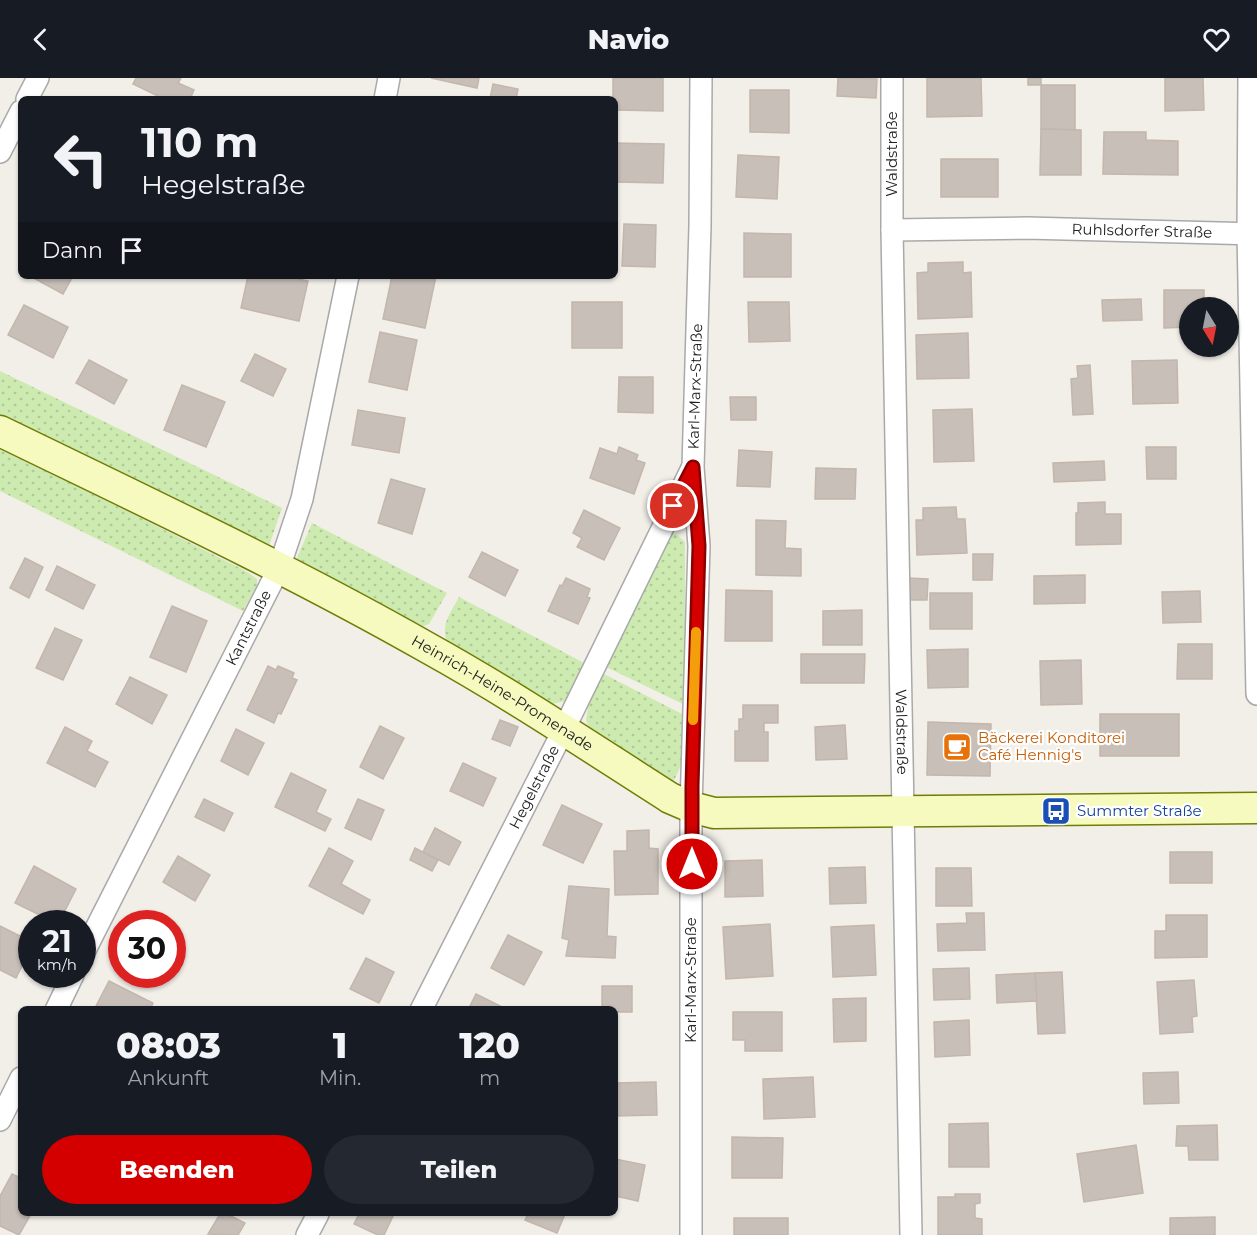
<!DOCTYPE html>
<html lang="de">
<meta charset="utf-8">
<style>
:root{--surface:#171b24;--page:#242831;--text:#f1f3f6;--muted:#9ea1a6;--accent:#d40000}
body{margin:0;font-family:Montserrat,sans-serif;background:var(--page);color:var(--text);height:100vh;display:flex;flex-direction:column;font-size:22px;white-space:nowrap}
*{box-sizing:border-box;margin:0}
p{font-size:20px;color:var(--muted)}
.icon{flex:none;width:33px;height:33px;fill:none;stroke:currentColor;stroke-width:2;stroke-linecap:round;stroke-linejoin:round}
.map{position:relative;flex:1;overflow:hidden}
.details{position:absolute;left:18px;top:928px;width:600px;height:210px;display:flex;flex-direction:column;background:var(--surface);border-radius:9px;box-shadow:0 2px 4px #0004}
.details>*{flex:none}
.hud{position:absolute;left:18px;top:18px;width:600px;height:183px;border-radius:9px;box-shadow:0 2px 4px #0004;background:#171b24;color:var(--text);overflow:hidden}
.needle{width:39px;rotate:170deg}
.tools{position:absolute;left:1179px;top:219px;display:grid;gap:12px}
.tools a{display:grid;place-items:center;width:60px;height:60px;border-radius:50%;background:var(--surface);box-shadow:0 2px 4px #0004;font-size:30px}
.speed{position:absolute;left:18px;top:832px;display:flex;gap:12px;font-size:30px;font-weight:700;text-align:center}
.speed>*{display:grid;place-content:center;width:78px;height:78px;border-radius:50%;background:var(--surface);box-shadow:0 2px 4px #0004;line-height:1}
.speed small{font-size:15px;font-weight:400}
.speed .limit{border:9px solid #d22;background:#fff;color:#111}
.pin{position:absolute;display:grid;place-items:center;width:51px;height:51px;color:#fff;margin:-26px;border:3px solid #fff;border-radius:50%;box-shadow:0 2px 6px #0007}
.me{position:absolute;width:66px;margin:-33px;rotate:0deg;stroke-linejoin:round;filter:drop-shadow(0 0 4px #0008)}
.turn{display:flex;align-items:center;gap:21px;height:126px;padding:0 24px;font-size:27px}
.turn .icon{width:78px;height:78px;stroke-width:2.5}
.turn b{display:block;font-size:42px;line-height:51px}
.then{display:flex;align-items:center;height:57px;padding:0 24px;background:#0003;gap:12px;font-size:22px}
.eta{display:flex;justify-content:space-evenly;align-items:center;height:102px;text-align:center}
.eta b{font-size:36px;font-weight:800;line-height:42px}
.cta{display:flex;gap:12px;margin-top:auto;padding:12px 24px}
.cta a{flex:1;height:69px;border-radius:36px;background:var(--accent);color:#fff;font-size:24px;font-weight:800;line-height:69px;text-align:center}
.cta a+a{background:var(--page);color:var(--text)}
header{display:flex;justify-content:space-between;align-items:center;height:78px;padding:0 24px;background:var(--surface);font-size:27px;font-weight:800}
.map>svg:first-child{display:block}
.grass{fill:url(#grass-dots)}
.building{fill:#c7bfb8;stroke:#c4b6ab;stroke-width:1.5}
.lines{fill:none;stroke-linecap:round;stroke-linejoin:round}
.street-casing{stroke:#a9a9a9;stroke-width:24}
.secondary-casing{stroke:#707d05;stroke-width:33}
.street{stroke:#fff;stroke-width:21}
.secondary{stroke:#f7fabf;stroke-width:30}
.route-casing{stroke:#8a0000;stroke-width:15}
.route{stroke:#d40000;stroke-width:10}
.slow{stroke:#f59e0b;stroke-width:10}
.labels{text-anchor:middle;stroke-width:4.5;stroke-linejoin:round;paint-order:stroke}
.street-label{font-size:15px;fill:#222;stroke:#fff}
.food-label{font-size:15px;fill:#c56008;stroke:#fff;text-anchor:start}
.transit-label{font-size:15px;fill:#164399;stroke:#fff;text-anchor:start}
</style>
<header><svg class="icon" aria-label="back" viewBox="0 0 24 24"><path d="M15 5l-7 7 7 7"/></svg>Navio<svg class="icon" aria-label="heart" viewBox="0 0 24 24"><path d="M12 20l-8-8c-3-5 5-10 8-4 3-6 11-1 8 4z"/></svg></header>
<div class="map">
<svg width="1257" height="1157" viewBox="0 0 1257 1157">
<defs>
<pattern id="grass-dots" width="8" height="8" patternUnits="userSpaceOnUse" patternTransform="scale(1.5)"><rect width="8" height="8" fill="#cdebb0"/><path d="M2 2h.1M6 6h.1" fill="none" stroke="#b0c997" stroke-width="1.8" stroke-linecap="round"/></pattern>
</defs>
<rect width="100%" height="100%" fill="#f2efe9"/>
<g class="grass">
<polygon points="0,293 282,430 268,471 0,342"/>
<polygon points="0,369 244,492 257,501 257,507 243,533 0,413"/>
<polygon points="312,445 447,515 429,546 413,552 302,492 297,480"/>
<polygon points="669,456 676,456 685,464 685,627 604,588"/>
<path d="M459,519l127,67 -20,37 -19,4 -99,-59c-8,-22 1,-30 11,-49z"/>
<polygon points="600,594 682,636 681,687 672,707 592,657 586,642 589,624"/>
</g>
<g class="building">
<polygon points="136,0 181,0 178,5 194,12 190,21 164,21 133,6"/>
<polygon points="431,0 479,0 477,10"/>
<polygon points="613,0 663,0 663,33 615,32 615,21 613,21"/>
<polygon points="838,0 877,1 876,20 837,18"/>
<polygon points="927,0 981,0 982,38 927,39"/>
<rect x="1028" y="0" width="13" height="7"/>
<polygon points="1165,0 1203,0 1204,32 1165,33"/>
<polygon points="493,6 518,11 516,21 490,21"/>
<polygon points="1041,7 1075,7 1075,52 1041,51"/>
<polygon points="750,12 789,12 789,55 750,54"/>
<polygon points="1041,51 1081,52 1081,97 1040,97"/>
<polygon points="1104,54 1146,54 1146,62 1178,63 1178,97 1103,96"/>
<polygon points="615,65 664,66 663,105 615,104"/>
<polygon points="738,77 779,79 777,121 736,119"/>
<rect x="941" y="81" width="57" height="38"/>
<polygon points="624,146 656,147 655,189 622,188"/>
<polygon points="744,155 791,156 791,199 744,199"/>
<polygon points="963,184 963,195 971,194 972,239 918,241 917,195 928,194 928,185"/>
<polygon points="30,198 73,198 63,216"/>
<polygon points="248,198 285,198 308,203 299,243 241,230"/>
<polygon points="392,198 436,198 425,250 383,241"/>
<polygon points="1164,212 1204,212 1204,230 1190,230 1190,249 1164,250"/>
<polygon points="1141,221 1142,242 1103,243 1102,222"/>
<rect x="572" y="224" width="50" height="46"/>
<polygon points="748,224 789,224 790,263 749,264"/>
<polygon points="24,227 68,249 53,280 8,257"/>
<polygon points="380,254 417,262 407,312 369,304"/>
<polygon points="968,255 969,300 917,301 916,257"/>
<polygon points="255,276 286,291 273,318 241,303"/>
<polygon points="89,282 127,302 114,326 76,305"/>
<polygon points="1177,282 1178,325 1133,326 1132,283"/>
<polygon points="1090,287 1093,336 1073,337 1071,301 1078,300 1077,288"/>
<polygon points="619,299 653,299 653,335 618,334"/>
<polygon points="182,307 225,324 206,369 164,352"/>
<polygon points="730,319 756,319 756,342 731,342"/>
<polygon points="972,331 974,383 934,384 933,332"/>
<polygon points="358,332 405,340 399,375 352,367"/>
<polygon points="619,369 638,377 636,382 645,385 634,416 590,400 600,370 617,376"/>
<polygon points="1146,369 1176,369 1176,401 1147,401"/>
<polygon points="739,372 772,374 770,409 737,408"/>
<polygon points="1104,383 1105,402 1054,404 1053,385"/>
<polygon points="816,390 856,391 855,421 815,421"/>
<polygon points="391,401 425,411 412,456 378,445"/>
<polygon points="1105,424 1105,436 1121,436 1121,466 1076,467 1076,435 1078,435 1078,425"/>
<polygon points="956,429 957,441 965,441 967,475 917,477 916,442 923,442 923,430"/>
<polygon points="584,432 620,450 604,482 577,469 582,460 573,455"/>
<polygon points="756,442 786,443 785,470 801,471 801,498 756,497"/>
<polygon points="482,474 518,492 505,518 469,499"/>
<polygon points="973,476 993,476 992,502 973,502"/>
<polygon points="25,480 43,489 29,520 10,510"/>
<polygon points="57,488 95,507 83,531 46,512"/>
<polygon points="1085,497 1085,525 1034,526 1034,498"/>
<polygon points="566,500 590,511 587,519 590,520 578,546 548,533 560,507 562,508"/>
<polygon points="908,500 928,501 927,522 908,522"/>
<polygon points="726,512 772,513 772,563 725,563"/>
<polygon points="1200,513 1201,544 1163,545 1162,514"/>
<rect x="930" y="515" width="42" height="36"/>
<polygon points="172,528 207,543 186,594 150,579"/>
<polygon points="862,532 862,567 823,567 823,533"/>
<polygon points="55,550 82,562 63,602 36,590"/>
<polygon points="1178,566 1212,566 1212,601 1177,601"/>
<polygon points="968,571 968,609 928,610 927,572"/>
<polygon points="801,576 865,576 864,605 801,605"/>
<polygon points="1081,582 1082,626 1041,627 1040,583"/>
<polygon points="268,588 276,592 278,588 294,595 292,600 297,602 281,636 278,635 274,645 247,632"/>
<polygon points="130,599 167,617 152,646 116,626"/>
<polygon points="743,627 778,627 778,645 764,645 764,654 768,654 768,683 735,683 735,653 739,653 739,641 743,641"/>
<rect x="1100" y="636" width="79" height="42"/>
<polygon points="500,642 518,649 510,668 492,661"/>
<polygon points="928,644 991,646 990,698 927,697"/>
<polygon points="845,647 847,681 816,682 815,649"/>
<polygon points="380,648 404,660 383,701 360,689"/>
<polygon points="65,649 92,663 87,673 108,684 95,709 47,685"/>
<polygon points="236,651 264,665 248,697 221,683"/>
<polygon points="463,685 496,700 483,728 450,713"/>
<polygon points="291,695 326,712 316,734 331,741 325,753 275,729"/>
<polygon points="204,721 233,735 224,753 195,739"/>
<polygon points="358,721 384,732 371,762 345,750"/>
<polygon points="562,727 602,746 583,785 543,767"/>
<polygon points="435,750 461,764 449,787 423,774"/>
<polygon points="649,752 649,770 658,771 658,816 615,817 614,773 627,773 627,753"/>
<polygon points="329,770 353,783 341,806 370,822 363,836 309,808"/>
<polygon points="415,770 438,782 432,793 410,782"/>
<rect x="1170" y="774" width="42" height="31"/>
<polygon points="178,778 210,797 195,823 163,804"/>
<polygon points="762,782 763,818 725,819 725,783"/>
<polygon points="34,788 76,811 58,846 15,825"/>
<polygon points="865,789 866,825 830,826 829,790"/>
<polygon points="936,790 971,790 972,828 936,828"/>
<polygon points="569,808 609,811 607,858 616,859 615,880 566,878 569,862 562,860"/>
<polygon points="966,835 984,835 985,872 938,873 937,846 967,845"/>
<polygon points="1166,837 1207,837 1207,879 1155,880 1155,853 1166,853"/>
<polygon points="770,846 773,898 726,901 723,849"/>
<polygon points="874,847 876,897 833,899 831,849"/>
<polygon points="0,848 32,864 32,868 16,900 0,892"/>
<polygon points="508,857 542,874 524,907 491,890"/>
<polygon points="366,880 394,894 379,925 350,911"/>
<polygon points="969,890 970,921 934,922 933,891"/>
<polygon points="1062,894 1065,955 1038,956 1035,895"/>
<polygon points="1035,895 1037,923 997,925 996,897"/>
<polygon points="1194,902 1197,938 1192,939 1193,954 1160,956 1157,904"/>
<polygon points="109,903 153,925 150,932 94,932"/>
<polygon points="602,908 632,908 632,934 615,934 615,932 602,932"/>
<polygon points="476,916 506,931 468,932"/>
<polygon points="866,920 866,963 834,964 833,921"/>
<polygon points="733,934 782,934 782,973 745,973 745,962 733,962"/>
<polygon points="969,942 970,977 935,979 934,944"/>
<polygon points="1178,994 1179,1025 1144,1026 1143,995"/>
<polygon points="813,999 815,1039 764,1041 763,1001"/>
<polygon points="656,1004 657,1037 615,1038 615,1005"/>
<polygon points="988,1045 989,1089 949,1089 949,1046"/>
<polygon points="1217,1047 1218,1082 1189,1082 1188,1068 1176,1068 1177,1048"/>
<polygon points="732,1059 783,1060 782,1100 732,1100"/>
<polygon points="1136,1067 1143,1115 1084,1124 1077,1076"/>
<polygon points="615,1081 645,1087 638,1123 615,1118"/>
<polygon points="12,1096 21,1100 21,1136 31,1136 19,1157 0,1148 0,1118"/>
<polygon points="955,1116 980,1116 980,1125 975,1126 975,1140 982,1141 982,1157 938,1157 938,1119 955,1119"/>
<polygon points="220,1136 227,1136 245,1145 238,1157 208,1156"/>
<polygon points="359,1136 394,1136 384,1157 378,1157 354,1146"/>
<polygon points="528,1136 565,1136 557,1155 525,1142"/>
<polygon points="1215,1139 1215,1157 1170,1157 1170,1140"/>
<rect x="734" y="1140" width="54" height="17"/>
</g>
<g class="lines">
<g class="street-casing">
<g id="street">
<path id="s1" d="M892,0v152l19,1005"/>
<polyline points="1249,0 1248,155 1257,616"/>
<polyline points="27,21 38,0"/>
<polyline points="385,21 389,0"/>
<polyline points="0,74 21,33"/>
<path id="s2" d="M892,152l135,-2 230,6"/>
<path id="s3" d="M82,878l197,-388 23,-69 46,-223"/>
<polyline points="56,932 73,897"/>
<path id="s4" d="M421,932l143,-281 128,-261"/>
<polyline points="0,1042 21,1000"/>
<polyline points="307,1157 318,1136"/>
<path id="s5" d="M691,1157v-428l8,-261 -6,-79 7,-241 1,-148"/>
</g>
</g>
<g class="secondary-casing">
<g id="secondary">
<path id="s6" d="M0,353c144,70 289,138 428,217 83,46 162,99 242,150l21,9 23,6 543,-5"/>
</g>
</g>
<use href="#street" class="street"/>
<use href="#secondary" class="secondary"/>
</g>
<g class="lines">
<g class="route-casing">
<polyline id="route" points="673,428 693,389 699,468 692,708 692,786"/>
</g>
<use href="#route" class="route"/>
<polyline class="slow" points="693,642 696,554"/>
</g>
<defs>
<g id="cafe-square" transform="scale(1.5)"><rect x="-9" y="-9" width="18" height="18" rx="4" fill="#e8710a" stroke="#fff"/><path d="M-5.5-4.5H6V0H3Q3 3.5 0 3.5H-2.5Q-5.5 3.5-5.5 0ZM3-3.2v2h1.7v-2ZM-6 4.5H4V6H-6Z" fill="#fff"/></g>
<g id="bus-square" transform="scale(1.5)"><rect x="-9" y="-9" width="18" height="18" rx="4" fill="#1a4fb4" stroke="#fff"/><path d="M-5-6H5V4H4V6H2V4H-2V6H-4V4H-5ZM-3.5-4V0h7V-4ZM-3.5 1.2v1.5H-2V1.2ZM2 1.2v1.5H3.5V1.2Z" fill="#fff"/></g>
</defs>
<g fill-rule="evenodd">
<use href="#cafe-square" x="957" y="669"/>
<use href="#bus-square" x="1056" y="733"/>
</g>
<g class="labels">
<g class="street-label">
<text transform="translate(892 76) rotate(-90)" y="5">Waldstraße</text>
<text dy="5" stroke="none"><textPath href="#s2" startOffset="250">Ruhlsdorfer Straße</textPath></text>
<text dy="5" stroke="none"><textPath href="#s5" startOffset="849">Karl-Marx-Straße</textPath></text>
<text dy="5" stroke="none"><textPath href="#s3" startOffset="368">Kantstraße</textPath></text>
<text dy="5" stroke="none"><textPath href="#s6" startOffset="567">Heinrich-Heine-Promenade</textPath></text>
<text dy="5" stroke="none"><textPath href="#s1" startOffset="654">Waldstraße</textPath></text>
<text dy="5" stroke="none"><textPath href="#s4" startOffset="250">Hegelstraße</textPath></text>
<text transform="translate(691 902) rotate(-90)" y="5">Karl-Marx-Straße</text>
</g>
<g class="food-label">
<text x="978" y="665">Bäckerei Konditorei<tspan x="978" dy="17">Café Hennig's</tspan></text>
</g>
<g class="transit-label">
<text x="1077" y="738">Summter Straße</text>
</g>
</g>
</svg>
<div class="tools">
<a><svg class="needle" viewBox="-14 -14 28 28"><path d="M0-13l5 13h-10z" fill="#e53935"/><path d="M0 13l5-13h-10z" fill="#9ea1a6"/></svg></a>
</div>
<div class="speed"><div>21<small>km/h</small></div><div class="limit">30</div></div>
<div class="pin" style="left:673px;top:428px;background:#d93025"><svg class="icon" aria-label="arrive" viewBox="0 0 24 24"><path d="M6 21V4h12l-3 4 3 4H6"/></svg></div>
<svg class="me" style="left:692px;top:786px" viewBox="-20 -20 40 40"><circle r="17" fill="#d40000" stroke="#fff" stroke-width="3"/><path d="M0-11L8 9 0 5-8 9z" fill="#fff"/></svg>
<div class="hud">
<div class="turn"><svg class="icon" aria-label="left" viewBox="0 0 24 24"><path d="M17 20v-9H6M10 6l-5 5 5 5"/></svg><div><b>110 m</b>Hegelstraße</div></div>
<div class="then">Dann<svg class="icon" aria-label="arrive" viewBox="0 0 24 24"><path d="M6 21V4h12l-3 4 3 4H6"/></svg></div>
</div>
<section class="details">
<div class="eta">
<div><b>08:03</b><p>Ankunft</p></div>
<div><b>1</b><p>Min.</p></div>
<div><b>120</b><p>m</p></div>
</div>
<div class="cta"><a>Beenden</a><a>Teilen</a></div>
</section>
</div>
